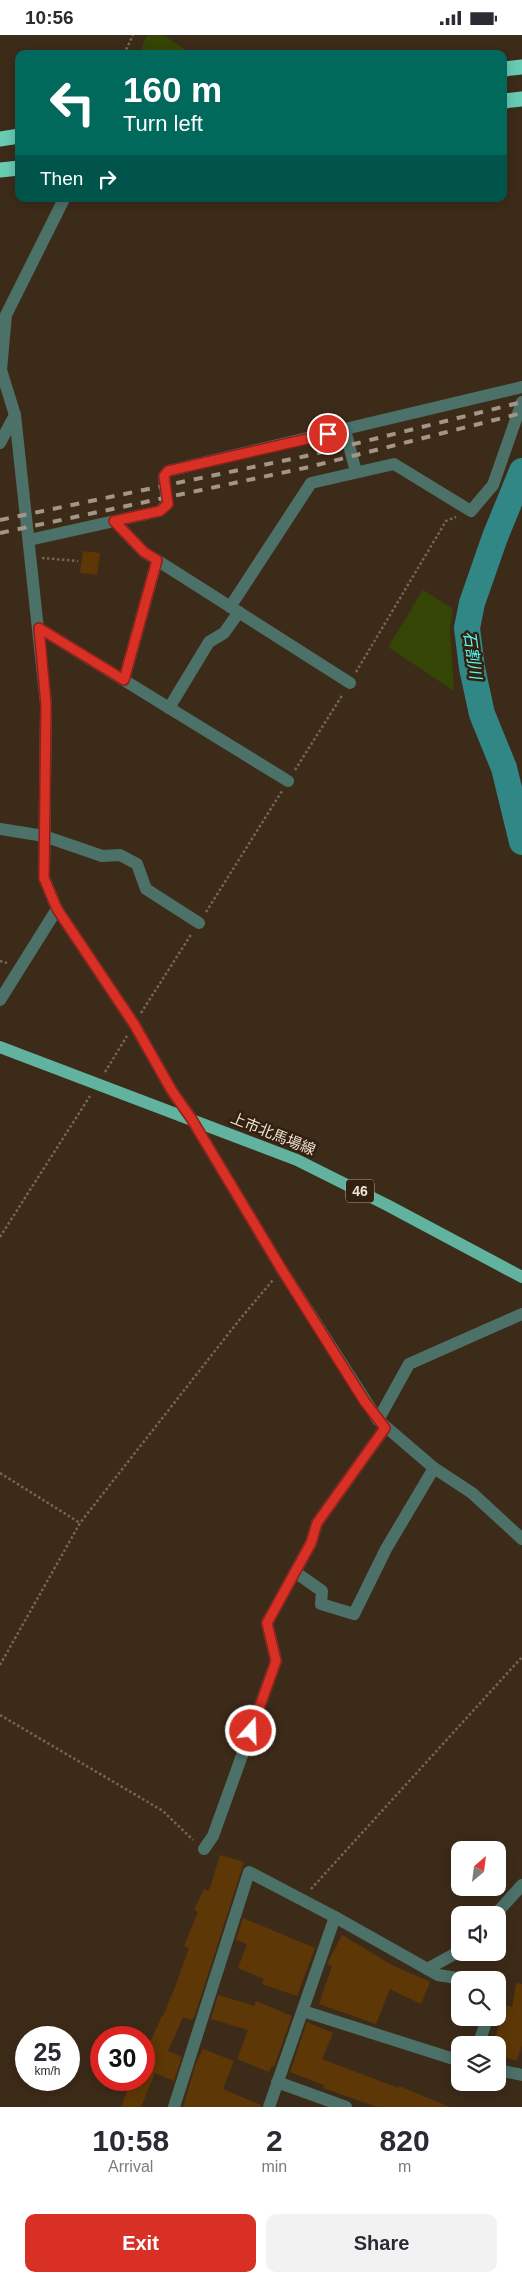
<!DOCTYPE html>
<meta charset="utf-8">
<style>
:root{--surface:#fff;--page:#f2f2f3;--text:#2b2b33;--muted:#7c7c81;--accent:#d93025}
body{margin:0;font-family:Helvetica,"Noto Sans JP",sans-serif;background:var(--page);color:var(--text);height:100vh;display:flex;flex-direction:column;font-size:19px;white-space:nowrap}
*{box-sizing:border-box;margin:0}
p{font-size:16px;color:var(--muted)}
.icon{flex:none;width:28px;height:28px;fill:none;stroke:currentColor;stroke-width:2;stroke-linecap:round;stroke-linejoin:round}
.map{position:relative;height:2072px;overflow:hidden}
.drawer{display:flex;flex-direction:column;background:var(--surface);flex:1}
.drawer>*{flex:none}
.banner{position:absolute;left:15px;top:15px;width:492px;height:152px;border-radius:10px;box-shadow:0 2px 12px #0003;background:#00695c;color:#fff;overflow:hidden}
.needle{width:32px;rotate:28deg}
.fabs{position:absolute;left:451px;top:1806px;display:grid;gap:10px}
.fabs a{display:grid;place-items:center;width:55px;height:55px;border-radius:10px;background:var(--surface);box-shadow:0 2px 12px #0003;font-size:25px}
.speed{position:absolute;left:15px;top:1991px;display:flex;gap:10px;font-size:25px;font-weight:700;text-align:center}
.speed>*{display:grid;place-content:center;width:65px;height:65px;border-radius:50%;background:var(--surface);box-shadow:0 2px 12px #0003;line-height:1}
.speed small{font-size:12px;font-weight:400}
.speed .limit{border:8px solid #d22;background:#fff;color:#111}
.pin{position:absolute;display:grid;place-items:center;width:42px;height:42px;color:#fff;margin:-21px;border:2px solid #fff;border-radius:50%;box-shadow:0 1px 5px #0007}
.me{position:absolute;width:55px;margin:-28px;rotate:20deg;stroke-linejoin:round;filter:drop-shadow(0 0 4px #0008)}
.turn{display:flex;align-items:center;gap:18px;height:105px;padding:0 25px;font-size:22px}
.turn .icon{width:65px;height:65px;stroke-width:2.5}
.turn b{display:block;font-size:35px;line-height:42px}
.then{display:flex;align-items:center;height:48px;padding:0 25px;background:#0003;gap:10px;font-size:19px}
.eta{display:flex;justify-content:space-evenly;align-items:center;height:85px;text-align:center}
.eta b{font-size:30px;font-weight:700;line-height:35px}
.cta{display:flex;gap:10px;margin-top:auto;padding:10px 25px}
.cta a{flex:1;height:58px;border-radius:10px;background:var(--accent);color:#fff;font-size:20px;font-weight:700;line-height:58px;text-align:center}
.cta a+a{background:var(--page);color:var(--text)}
.status{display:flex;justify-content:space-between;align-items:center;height:35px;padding:0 25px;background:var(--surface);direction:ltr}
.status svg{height:14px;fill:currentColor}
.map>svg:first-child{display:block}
.green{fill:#354505}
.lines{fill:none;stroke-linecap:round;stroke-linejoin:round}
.river{stroke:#318686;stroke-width:26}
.building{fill:#5e3706}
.path{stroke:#766657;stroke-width:2.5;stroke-dasharray:2.5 2.5;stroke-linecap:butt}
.minor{stroke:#4c7168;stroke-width:12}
.major{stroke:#61b29f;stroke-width:12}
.highway{stroke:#68ccb5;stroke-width:15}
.rail{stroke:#a49587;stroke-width:4;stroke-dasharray:9 9;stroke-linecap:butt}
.route-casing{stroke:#8d1f18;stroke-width:12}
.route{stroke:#d93025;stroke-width:9}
.labels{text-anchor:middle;stroke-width:5;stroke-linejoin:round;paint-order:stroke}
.shield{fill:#332110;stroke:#b6a89b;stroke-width:1}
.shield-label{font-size:14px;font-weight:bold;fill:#eee2d7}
.street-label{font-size:15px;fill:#eee2d7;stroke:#332110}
.water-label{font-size:16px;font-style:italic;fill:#59f7f7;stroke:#332110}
</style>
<div class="status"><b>10:56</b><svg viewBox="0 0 49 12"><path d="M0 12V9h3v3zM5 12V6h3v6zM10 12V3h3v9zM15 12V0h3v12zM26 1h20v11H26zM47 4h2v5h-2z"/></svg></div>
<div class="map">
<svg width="522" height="2072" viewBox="0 0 522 2072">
<rect width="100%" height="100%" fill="#3d2b19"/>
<g class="green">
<polygon points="147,0 163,0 192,19 139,19"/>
<polygon points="423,555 453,574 450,594 454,656 388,612"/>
</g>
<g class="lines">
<polyline class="river" points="522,436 495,502 472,568 467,593 472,633 482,679 504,733 522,807"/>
</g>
<g class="building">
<polygon points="83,516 100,518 97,540 80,538"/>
<polygon points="220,1820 244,1827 195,1980 192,1985 183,1982 168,2016 182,2022 174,2046 155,2038 141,2072 121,2072 131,2045 144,2045 144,2020 162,1981 163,1981 175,1952 189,1913 184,1911 198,1877 194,1875 204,1854 209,1856"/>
<polygon points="243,1883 315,1913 297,1961 262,1949 264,1944 238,1933 247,1909 236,1905"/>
<polygon points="342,1900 390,1929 430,1947 421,1969 390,1954 376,1989 319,1969 332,1931 327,1929"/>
<polygon points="516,1948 522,1949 522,2011 516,2026 498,2019 498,2010 493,2010 505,1970 512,1972"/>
<polygon points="218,1960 254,1971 256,1966 292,1981 274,2032 272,2031 269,2037 237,2024 248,1995 211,1984"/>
<polygon points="307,1987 333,1998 322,2024 398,2053 399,2051 450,2072 377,2072 323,2053 324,2050 290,2037"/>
<polygon points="203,2014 234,2026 223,2054 261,2070 261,2072 183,2072 196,2028"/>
</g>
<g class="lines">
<g class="path">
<polyline points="124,19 133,0"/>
<polyline points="42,523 78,526"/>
<polyline points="356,637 446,486 456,482"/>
<polyline points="295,735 343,659"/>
<polyline points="206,877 282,756"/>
<polyline points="0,926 7,928"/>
<polyline points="141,978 192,898"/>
<polyline points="105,1037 127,1001"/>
<polyline points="0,1202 90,1061"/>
<polyline points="0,1438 80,1488"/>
<polyline points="0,1630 80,1488 240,1284 273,1245"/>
<polyline points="0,1680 163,1776 193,1805"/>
<polyline points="311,1854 522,1622"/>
</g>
<g class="minor">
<polyline points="64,164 6,280 1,335 15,380 46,669 44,843 57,874 134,989 172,1056 191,1083 282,1235 378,1385 434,1433 472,1458 522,1504"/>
<polyline points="345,395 356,437"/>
<polyline points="0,408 15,380"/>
<polyline points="114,486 144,517 350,648"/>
<polyline points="29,505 160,476 167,469 164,441 168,436 522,352"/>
<polyline points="230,572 311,448 394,429 471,476 493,450 522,367"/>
<polyline points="39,593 288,746"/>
<polyline points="124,645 157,525"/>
<polyline points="169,673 209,607 224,598 239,577"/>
<polyline points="0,794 44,801 102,821 120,820 137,829 146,854 199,888"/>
<polyline points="0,965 57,874"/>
<polyline points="378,1385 409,1329 522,1279"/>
<polyline points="295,1537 322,1556 321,1569 354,1579 386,1514 434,1433"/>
<polyline points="204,1814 213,1801 276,1626 267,1588 311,1508 317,1488 385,1393"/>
<polyline points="495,1880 522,1850"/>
<polyline points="427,1934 460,1916"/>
<polyline points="498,1949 500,1950 498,1956"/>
<polyline points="303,1976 460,2026"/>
<polyline points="478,2010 488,1982"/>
<polyline points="498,2035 522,2040"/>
<polyline points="277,2047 346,2072"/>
<polyline points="174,2072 249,1837 335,1882 438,1940 469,1945"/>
<polyline points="269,2072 335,1882"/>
</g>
<polyline class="major" points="0,1012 297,1125 387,1170 522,1242"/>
<g class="highway">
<polyline points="504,34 522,32"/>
<polyline points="504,66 522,64"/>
<polyline points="0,104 19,101"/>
<polyline points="0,135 19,133"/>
</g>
<g class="rail">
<polyline points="0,485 306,421 522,367"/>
<polyline points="0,498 309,432 522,378"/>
</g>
</g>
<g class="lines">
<g class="route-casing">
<polyline id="route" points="251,1696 276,1626 267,1588 311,1508 317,1488 385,1393 365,1367 282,1235 191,1083 172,1056 134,989 57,874 44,843 46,669 39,593 124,645 157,525 144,517 114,486 160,476 168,469 164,441 168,436 328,399"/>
</g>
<use href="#route" class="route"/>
</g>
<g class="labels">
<rect class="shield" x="346" y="1144.5" width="28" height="23" rx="4"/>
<g class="shield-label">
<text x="360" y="1161">46</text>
</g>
<g class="street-label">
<text transform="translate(273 1099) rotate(22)" y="5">上市北馬場線</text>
</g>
<g class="water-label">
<text transform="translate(473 620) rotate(82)" y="6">石割川</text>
</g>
</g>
</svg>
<div class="fabs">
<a><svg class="needle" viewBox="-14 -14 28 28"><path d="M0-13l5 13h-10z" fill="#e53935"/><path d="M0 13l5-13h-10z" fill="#7c7c81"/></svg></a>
<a><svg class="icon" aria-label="sound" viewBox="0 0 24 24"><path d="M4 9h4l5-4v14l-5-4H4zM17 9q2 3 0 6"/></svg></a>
<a><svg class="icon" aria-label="search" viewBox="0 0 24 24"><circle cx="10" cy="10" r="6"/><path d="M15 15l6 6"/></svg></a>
<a><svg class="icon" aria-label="layers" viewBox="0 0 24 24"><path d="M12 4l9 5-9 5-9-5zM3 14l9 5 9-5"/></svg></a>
</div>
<div class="speed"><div>25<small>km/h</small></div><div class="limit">30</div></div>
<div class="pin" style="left:328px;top:399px;background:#d93025"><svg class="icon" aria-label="arrive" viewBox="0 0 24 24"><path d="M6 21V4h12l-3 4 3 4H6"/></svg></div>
<svg class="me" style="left:251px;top:1696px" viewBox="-20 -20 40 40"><circle r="17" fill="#d93025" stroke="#fff" stroke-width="3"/><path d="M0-11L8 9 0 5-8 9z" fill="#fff"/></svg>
<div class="banner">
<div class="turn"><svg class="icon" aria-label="left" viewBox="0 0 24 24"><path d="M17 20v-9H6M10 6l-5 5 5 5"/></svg><div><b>160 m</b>Turn left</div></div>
<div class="then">Then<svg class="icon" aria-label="right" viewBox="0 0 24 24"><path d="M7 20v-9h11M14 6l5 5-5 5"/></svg></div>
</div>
</div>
<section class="drawer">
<div class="eta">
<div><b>10:58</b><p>Arrival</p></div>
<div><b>2</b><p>min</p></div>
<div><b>820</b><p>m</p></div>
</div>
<div class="cta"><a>Exit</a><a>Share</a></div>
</section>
